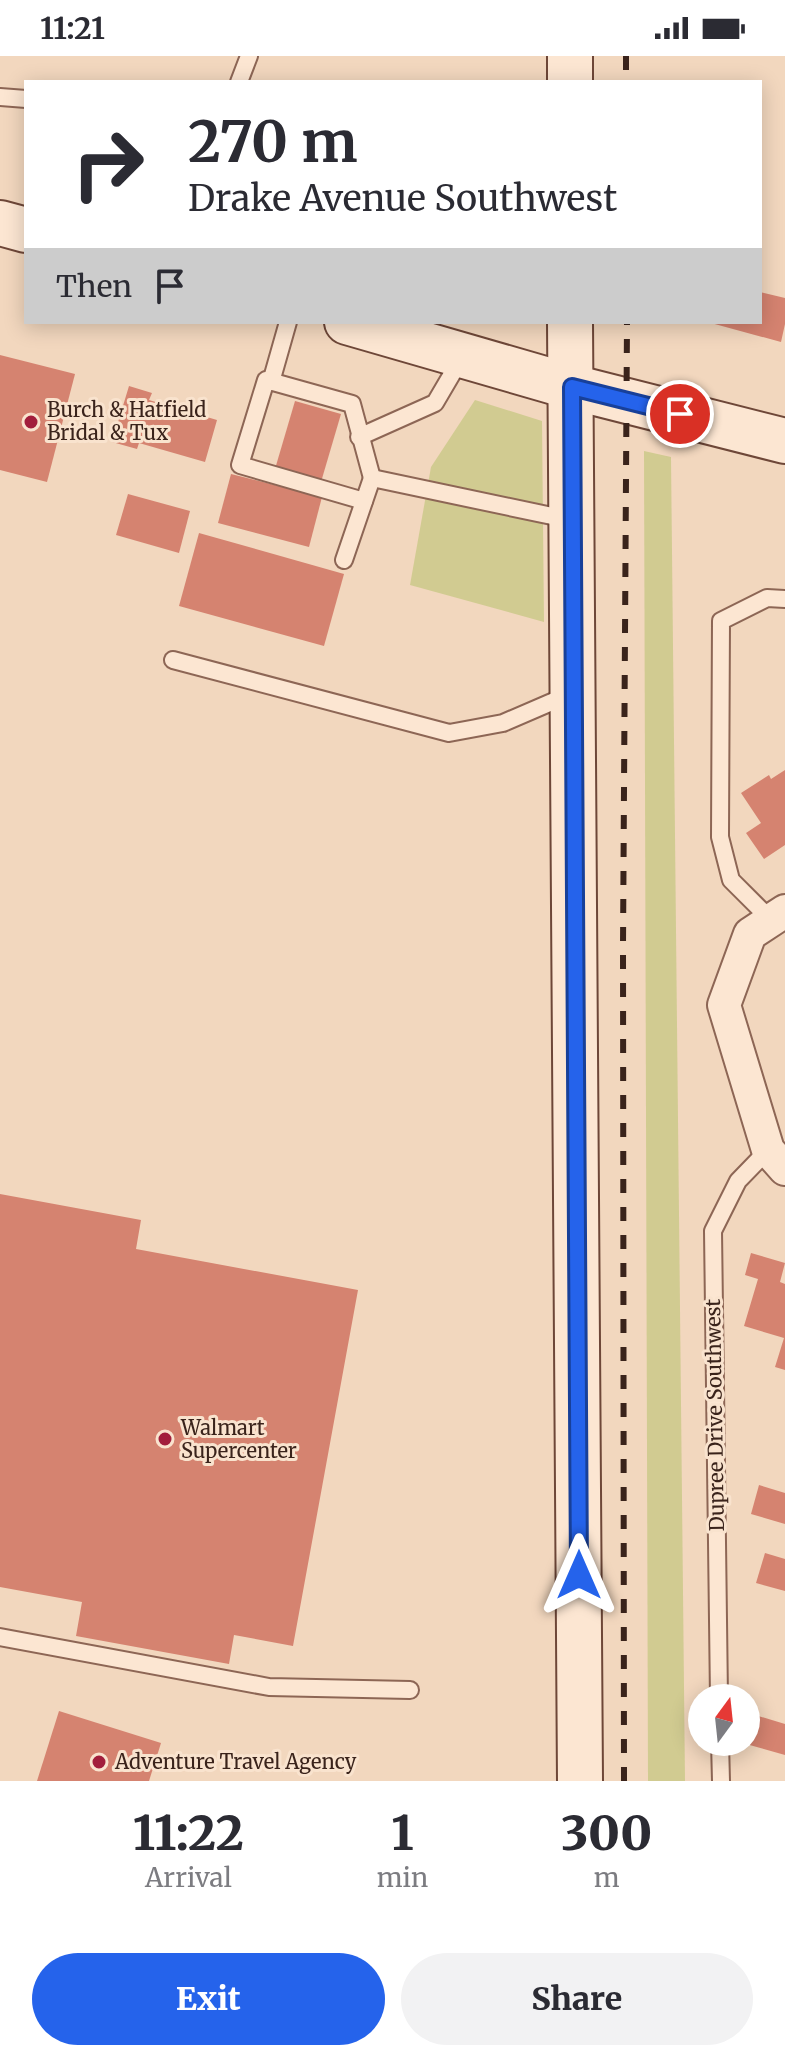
<!DOCTYPE html>
<style>
:root{--surface:#fff;--page:#f2f2f3;--text:#2b2b33;--muted:#7c7c81;--accent:#2563eb}
body{margin:0;font-family:Merriweather,serif;background:var(--page);color:var(--text);height:100vh;display:flex;flex-direction:column;font-size:30px;white-space:nowrap}
*{box-sizing:border-box;margin:0}
p{font-size:26px;color:var(--muted)}
.icon{flex:none;width:44px;height:44px;fill:none;stroke:currentColor;stroke-width:2;stroke-linecap:round;stroke-linejoin:round}
.map{position:relative;height:1725px;overflow:hidden}
.panel{display:flex;flex-direction:column;background:var(--surface);flex:1}
.panel>*{flex:none}
.guide{position:absolute;left:24px;top:24px;width:738px;height:244px;border-radius:0px;box-shadow:0 4px 20px #0003;background:#fff;color:var(--text);overflow:hidden}
.needle{width:52px;rotate:15deg}
.tools{position:absolute;left:688px;top:1628px;display:grid;gap:16px}
.tools a{display:grid;place-items:center;width:72px;height:72px;border-radius:50%;background:var(--surface);box-shadow:0 4px 20px #0003;font-size:40px}
.pin{position:absolute;display:grid;place-items:center;width:68px;height:68px;color:#fff;margin:-34px;border:4px solid #fff;border-radius:50%;box-shadow:0 2px 8px #0007}
.me{position:absolute;width:88px;margin:-44px;rotate:0deg;stroke-linejoin:round;filter:drop-shadow(0 0 6px #0008)}
.turn{display:flex;align-items:center;gap:28px;height:168px;padding:0 32px;font-size:36px}
.turn .icon{width:104px;height:104px;stroke-width:2.5}
.turn b{display:block;font-size:56px;line-height:68px}
.then{display:flex;align-items:center;height:76px;padding:0 32px;background:#0003;gap:16px;font-size:30px}
.eta{display:flex;justify-content:space-evenly;align-items:center;height:136px;text-align:center}
.eta b{font-size:48px;font-weight:800;line-height:56px}
.action{display:flex;gap:16px;margin-top:auto;padding:16px 32px}
.action a{flex:1;height:92px;border-radius:48px;background:var(--accent);color:#fff;font-size:32px;font-weight:800;line-height:92px;text-align:center}
.action a+a{background:var(--page);color:var(--text)}
.status{display:flex;justify-content:space-between;align-items:center;height:56px;padding:0 40px;background:var(--surface);direction:ltr}
.status svg{height:22px;fill:currentColor}
.map>svg:first-child{display:block}
.green{fill:#d1cb91}
.building{fill:#d58370}
.lines{fill:none;stroke-linecap:round;stroke-linejoin:round}
.lane-casing{stroke:#8d6655;stroke-width:20}
.street-casing{stroke:#8d6655;stroke-width:36}
.secondary-casing{stroke:#6e4738;stroke-width:48}
.lane{stroke:#fce6d2;stroke-width:16}
.street{stroke:#fce6d2;stroke-width:32}
.secondary{stroke:#fce6d2;stroke-width:44}
.rail{stroke:#3a231b;stroke-width:6;stroke-dasharray:14 14;stroke-linecap:butt}
.route-casing{stroke:#184099;stroke-width:20}
.route{stroke:#2563eb;stroke-width:14}
.poi-dot{fill:#a21e3c;stroke:#f9e3ce;stroke-width:3}
.labels{text-anchor:middle;stroke-width:6;stroke-linejoin:round;paint-order:stroke}
.poi-label{font-size:20px;fill:#3a231b;stroke:#f9e3ce;text-anchor:start}
.street-label{font-size:20px;fill:#3a231b;stroke:#f9e3ce}
</style>
<div class="status"><b>11:21</b><svg viewBox="0 0 49 12"><path d="M0 12V9h3v3zM5 12V6h3v6zM10 12V3h3v9zM15 12V0h3v12zM26 1h20v11H26zM47 4h2v5h-2z"/></svg></div>
<div class="map">
<svg width="785" height="1725" viewBox="0 0 785 1725">
<rect width="100%" height="100%" fill="#f2d7be"/>
<g class="green">
<polygon points="475,344 542,365 544,566 410,529 431,411"/>
<polygon points="644,395 671,401 685,1725 648,1725"/>
</g>
<g class="building">
<polygon points="760,236 785,242 785,268 781,286 711,267 760,266"/>
<polygon points="0,299 75,318 47,426 0,414"/>
<polygon points="129,330 152,337 149,344 217,364 205,406 139,387 137,393 112,386"/>
<polygon points="295,345 341,358 321,426 275,413"/>
<polygon points="231,418 322,441 309,491 218,467"/>
<polygon points="128,438 190,455 179,497 116,479"/>
<polygon points="199,477 344,518 324,590 179,550"/>
<polygon points="785,714 785,789 764,803 746,777 761,767 741,737 769,719 771,723"/>
<polygon points="0,1138 141,1164 136,1193 358,1234 293,1590 234,1579 229,1608 76,1580 82,1546 0,1531"/>
<polygon points="751,1197 785,1207 780,1226 785,1228 785,1314 775,1311 784,1282 744,1270 758,1223 745,1219"/>
<polygon points="759,1429 785,1437 785,1468 751,1458"/>
<polygon points="765,1497 785,1503 785,1535 756,1527"/>
<polygon points="59,1655 161,1687 149,1725 37,1725"/>
<polygon points="755,1659 785,1668 785,1699 746,1688"/>
</g>
<g class="lines">
<g class="lane-casing">
<g id="lane">
<polyline points="239,26 249,0"/>
<polyline points="0,41 26,43"/>
<polyline points="271,326 288,266"/>
<polyline points="359,381 435,347 462,301"/>
<polyline points="364,445 240,409 266,324 352,348 372,422"/>
<polyline points="344,504 372,422 571,464"/>
<polyline points="173,604 449,677 503,667 568,639"/>
<polyline points="771,864 731,824 720,781 721,565 767,542 785,543"/>
<polyline points="0,1581 269,1631 410,1634"/>
<polyline points="719,1642 713,1175 738,1125 768,1094"/>
<polyline points="720,1686 721,1725"/>
</g>
</g>
<g class="street-casing">
<polyline id="street" points="785,855 750,878 724,949 768,1094 785,1113"/>
</g>
<g class="secondary-casing">
<g id="secondary">
<polyline points="570,26 570,0"/>
<polyline points="0,167 26,174"/>
<polyline points="347,266 572,331 785,385"/>
<polyline points="570,266 580,1725"/>
</g>
</g>
<use href="#lane" class="lane"/>
<use href="#street" class="street"/>
<use href="#secondary" class="secondary"/>
<g class="rail">
<polyline points="626,0 626,26"/>
<polyline points="624,1725 623,890 627,266"/>
</g>
</g>
<g class="lines">
<g class="route-casing">
<polyline id="route" points="579,1519 572,331 680,358"/>
</g>
<use href="#route" class="route"/>
</g>
<g class="poi-dot">
<circle cx="31" cy="366" r="8"/>
<circle cx="165" cy="1383" r="8"/>
<circle cx="99" cy="1706" r="8"/>
</g>
<g class="labels">
<g class="poi-label">
<text x="47" y="361">Burch &amp; Hatfield<tspan x="47" dy="23">Bridal &amp; Tux</tspan></text>
<text x="181" y="1379">Walmart<tspan x="181" dy="23">Supercenter</tspan></text>
<text x="115" y="1713">Adventure Travel Agency</text>
</g>
<g class="street-label">
<text transform="translate(715 1359) rotate(-91)" y="7">Dupree Drive Southwest</text>
</g>
</g>
</svg>
<div class="tools">
<a><svg class="needle" viewBox="-14 -14 28 28"><path d="M0-13l5 13h-10z" fill="#e53935"/><path d="M0 13l5-13h-10z" fill="#7c7c81"/></svg></a>
</div>
<div class="pin" style="left:680px;top:358px;background:#d93025"><svg class="icon" aria-label="arrive" viewBox="0 0 24 24"><path d="M6 21V4h12l-3 4 3 4H6"/></svg></div>
<svg class="me" style="left:579px;top:1519px" viewBox="-20 -20 40 40"><path d="M0-17L14 15 0 8-14 15z" fill="#2563eb" stroke="#fff" stroke-width="4"/></svg>
<div class="guide">
<div class="turn"><svg class="icon" aria-label="right" viewBox="0 0 24 24"><path d="M7 20v-9h11M14 6l5 5-5 5"/></svg><div><b>270 m</b>Drake Avenue Southwest</div></div>
<div class="then">Then<svg class="icon" aria-label="arrive" viewBox="0 0 24 24"><path d="M6 21V4h12l-3 4 3 4H6"/></svg></div>
</div>
</div>
<section class="panel">
<div class="eta">
<div><b>11:22</b><p>Arrival</p></div>
<div><b>1</b><p>min</p></div>
<div><b>300</b><p>m</p></div>
</div>
<div class="action"><a>Exit</a><a>Share</a></div>
</section>
